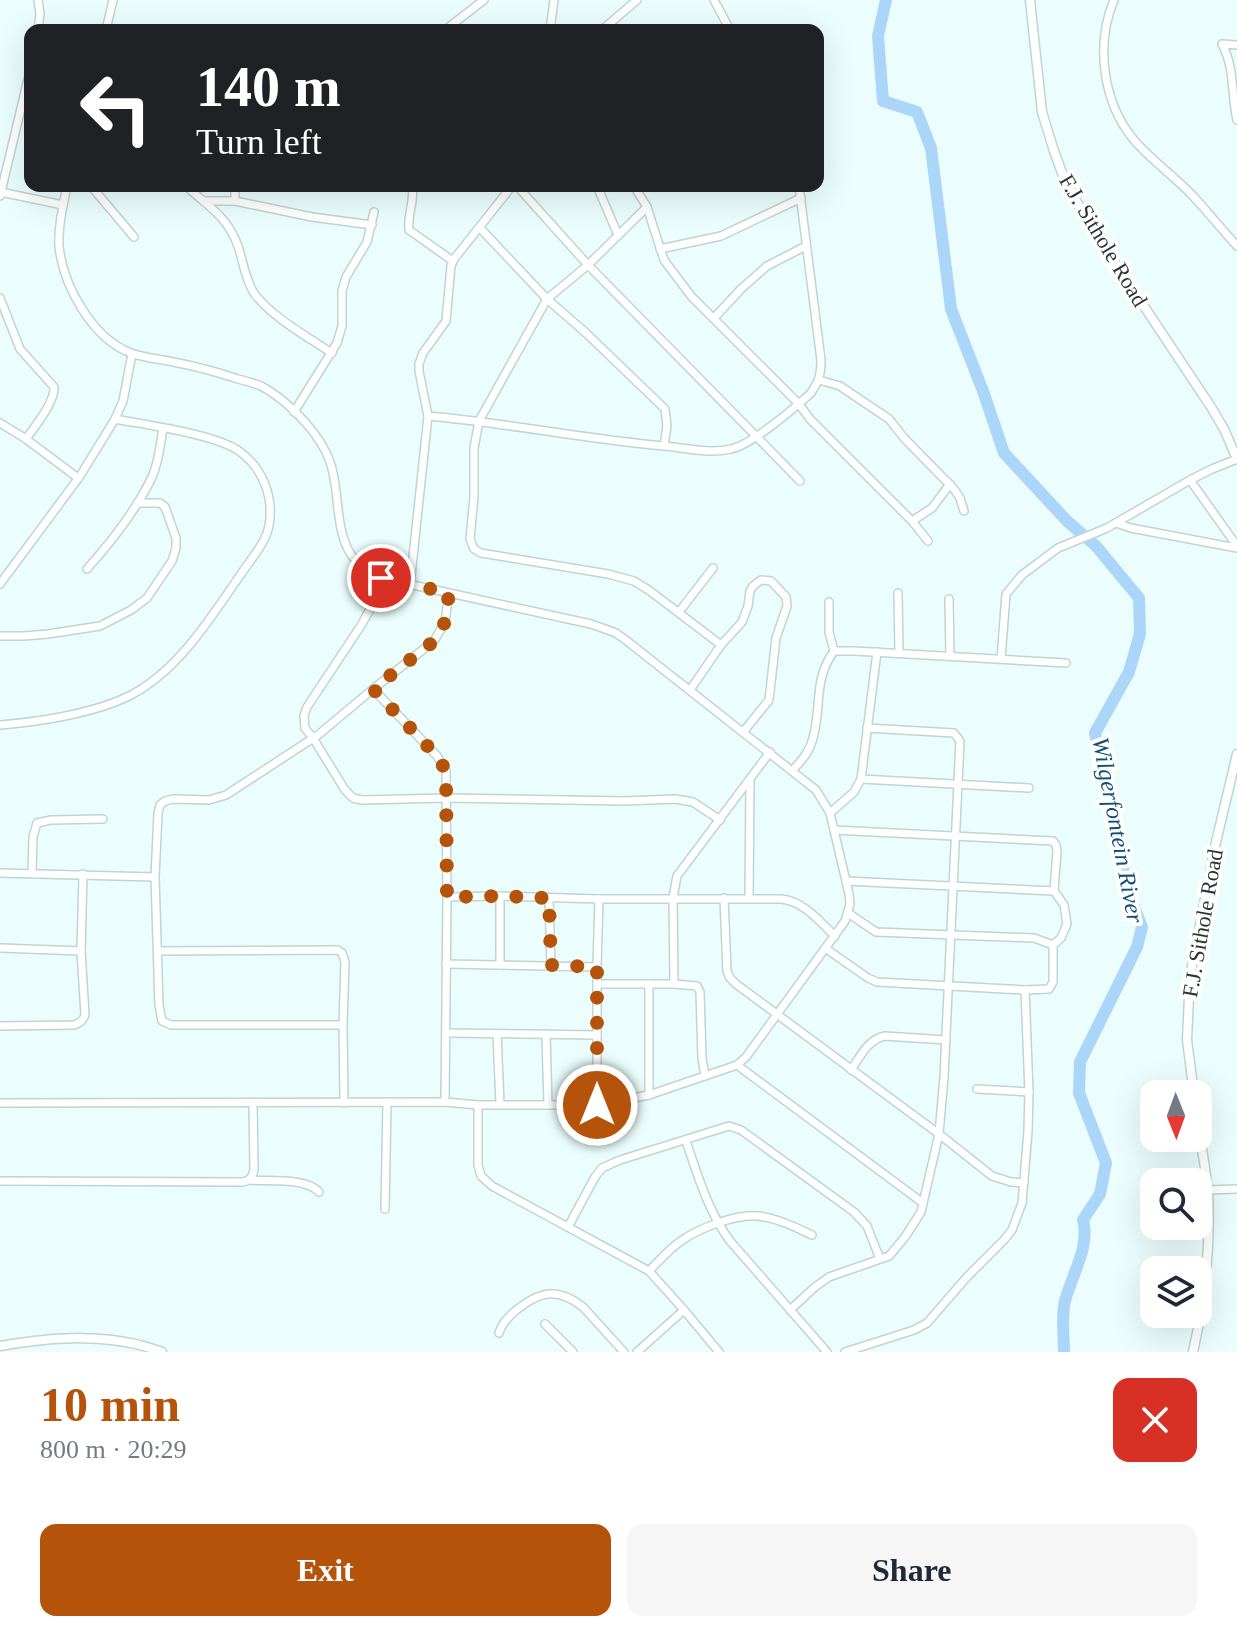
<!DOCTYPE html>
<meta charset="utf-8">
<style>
:root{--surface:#fff;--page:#f6f6f7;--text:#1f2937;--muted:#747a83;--accent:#b45309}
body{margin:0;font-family:"Times New Roman",serif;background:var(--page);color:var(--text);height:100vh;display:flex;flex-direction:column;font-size:30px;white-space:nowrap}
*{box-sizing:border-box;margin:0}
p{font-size:26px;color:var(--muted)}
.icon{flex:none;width:44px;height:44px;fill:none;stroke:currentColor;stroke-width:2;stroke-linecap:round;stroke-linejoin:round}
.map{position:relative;height:1352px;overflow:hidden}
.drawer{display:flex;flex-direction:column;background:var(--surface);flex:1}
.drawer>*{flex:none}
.hud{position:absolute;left:24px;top:24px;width:800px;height:168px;border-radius:16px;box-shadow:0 8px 32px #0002;background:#202124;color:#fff;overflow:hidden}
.needle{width:52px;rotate:179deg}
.controls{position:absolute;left:1140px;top:1080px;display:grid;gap:16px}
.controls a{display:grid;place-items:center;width:72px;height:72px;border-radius:16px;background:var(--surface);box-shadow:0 8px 32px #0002;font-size:40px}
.pin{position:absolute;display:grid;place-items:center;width:68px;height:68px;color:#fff;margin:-34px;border:4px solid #fff;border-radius:50%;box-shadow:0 2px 8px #0007}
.me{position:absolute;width:88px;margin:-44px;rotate:0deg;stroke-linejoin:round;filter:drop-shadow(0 0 6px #0008)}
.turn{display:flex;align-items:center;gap:28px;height:168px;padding:0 40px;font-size:36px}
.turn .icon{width:104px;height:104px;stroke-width:2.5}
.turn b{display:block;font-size:56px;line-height:68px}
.round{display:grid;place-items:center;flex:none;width:84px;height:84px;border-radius:16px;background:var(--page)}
.headline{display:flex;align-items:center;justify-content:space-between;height:136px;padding:0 40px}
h1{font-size:48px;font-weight:700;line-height:60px;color:var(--accent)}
.primary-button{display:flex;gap:16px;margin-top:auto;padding:16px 40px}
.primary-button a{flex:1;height:92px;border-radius:16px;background:var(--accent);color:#fff;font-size:32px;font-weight:700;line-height:92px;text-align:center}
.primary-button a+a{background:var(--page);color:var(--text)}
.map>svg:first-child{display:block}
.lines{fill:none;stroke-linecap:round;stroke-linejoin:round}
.river{stroke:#acd6f9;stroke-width:12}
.minor-casing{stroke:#bed5d3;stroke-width:10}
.tertiary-casing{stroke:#bed5d3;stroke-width:11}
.minor{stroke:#fff;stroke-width:7}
.tertiary{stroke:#fff;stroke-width:8}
.route{stroke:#b45309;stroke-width:14;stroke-dasharray:0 25.2}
.labels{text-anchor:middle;stroke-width:8;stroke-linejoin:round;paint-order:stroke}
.street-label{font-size:22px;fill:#2b3434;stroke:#fff}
.water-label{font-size:24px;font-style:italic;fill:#114e76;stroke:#fff}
</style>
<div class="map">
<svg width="1237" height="1352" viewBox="0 0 1237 1352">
<rect width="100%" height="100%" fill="#ebfefd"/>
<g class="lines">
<path class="river" d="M886,0l-8,36 5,65 34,11 14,36 20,161 32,82 21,62 63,68 29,25 43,52 1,36 -11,38 -34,61 32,156 15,38 -5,20 -57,115 -1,31 27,70 -6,31 -17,26c7,28 -11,54 -18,81 -4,15 -1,35 -1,51"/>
<g class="minor-casing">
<g id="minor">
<polyline points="38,0 40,14 38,30"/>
<polyline points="714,0 730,30"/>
<path d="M1114,0c-19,45 -11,103 20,140 17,20 40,36 58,55 16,17 30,35 45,51"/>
<polyline points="106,30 113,0"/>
<polyline points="445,30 484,0"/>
<polyline points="550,30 554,0"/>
<polyline points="602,30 637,0"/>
<path d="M1237,45l-15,-1c13,24 9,50 15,76"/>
<polyline points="91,186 134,237"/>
<path d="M186,186c23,21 41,30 52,60 5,15 7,33 16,47 15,22 55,45 78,60"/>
<path d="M412,186c3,15 -5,29 -3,44l44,31"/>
<polyline points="517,186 588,265 800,481"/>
<polyline points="597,186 618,235"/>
<polyline points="634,186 647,207 664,260 691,296 799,404 810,419 912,521 928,541"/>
<polyline points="0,192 63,205"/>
<polyline points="0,196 30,71"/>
<polyline points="204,201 235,201 312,217 372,225"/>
<polyline points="235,201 235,186"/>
<polyline points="647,207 588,265 547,299 479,421 474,448 474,496 470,539 474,549 481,553 608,574 634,581 650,591 721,645"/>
<polyline points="480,228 547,299 586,333 665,409 667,426 664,446"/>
<polyline points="660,249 721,236 801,198"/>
<path d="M0,298l20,51 34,38c1,15 -19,39 -28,52"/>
<polyline points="714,318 741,289 767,266 806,246"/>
<polyline points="819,380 840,386 889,419 904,438 954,489 960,498 964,511"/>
<polyline points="294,412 337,343 342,326 342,291 346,277 367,242 374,212"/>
<path d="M428,416c79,7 157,23 236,30 21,2 46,8 67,3 21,-4 62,-40 79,-55 9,-12 11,-20 11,-34l-22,-174"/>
<polyline points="0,423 26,439 78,478"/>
<polyline points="1190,480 1237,546"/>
<polyline points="912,521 932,508 950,484"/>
<polyline points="1116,523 1131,528 1237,548"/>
<path d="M87,569c25,-28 49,-58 65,-92 7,-15 8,-32 11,-48"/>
<polyline points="386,579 362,624 307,707 304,716 305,728 313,738 345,790 353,798 362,800 446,798 624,801 675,799 693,802 720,820"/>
<polyline points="0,584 80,476 115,419 123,401 132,354"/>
<polyline points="410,585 428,416 419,371 419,364 423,353 446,321 451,266 454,259 512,186"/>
<polyline points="898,593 899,653"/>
<polyline points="949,599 950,656"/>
<polyline points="829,602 829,632 834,651"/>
<polyline points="679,612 713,568"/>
<polyline points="0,636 23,636 48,634 100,626 131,610 147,598 172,561 176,548 176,538 165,507 160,503 137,503"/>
<polyline points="1001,659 1006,594 1022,575 1058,548 1107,528 1190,480 1212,469 1237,459"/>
<polyline points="373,689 437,756 446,771 447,897 445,1102"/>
<polyline points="690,690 721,645 742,622 748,606 750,591 753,586 761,580 771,581 786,597 787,606 776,638 769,700 744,731"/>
<path d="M0,725c39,-3 96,-12 131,-30 48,-25 80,-78 110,-121 10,-15 24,-30 28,-48 5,-29 -6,-58 -30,-75 -24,-17 -93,-26 -124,-32"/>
<path d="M793,770c9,-10 17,-19 20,-32 9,-32 0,-58 21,-87h20l212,12"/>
<polyline points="861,779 1029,788"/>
<polyline points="830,813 854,792 861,779 877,652"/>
<polyline points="0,873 155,877 158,813 160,805 165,801 173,799 209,800 226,795 318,735 373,689 434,641 445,622 449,593"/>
<polyline points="32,873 33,837 37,823 51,820 103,819"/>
<polyline points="155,877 159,1005 162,1021 171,1025 343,1025 344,1103"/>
<polyline points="846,881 1054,891"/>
<polyline points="500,896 500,965"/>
<path d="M447,897l53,-1 99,3h182c23,2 38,22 54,37"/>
<polyline points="549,898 551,965"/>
<polyline points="724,898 727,971 730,978 736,984 939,1134 992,1176 1011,1182 1024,1183"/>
<polyline points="749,898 750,780"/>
<polyline points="848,913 876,932 1034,938 1053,945"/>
<polyline points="0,948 81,951"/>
<polyline points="825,948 868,978 877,982 1025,990 1049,989 1053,982 1053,945 1061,938 1067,924 1064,905 1054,891 1057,851 1056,845 1053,841 834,830"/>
<polyline points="158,951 338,950 342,953 345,962 343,1025"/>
<polyline points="446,964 597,967"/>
<polyline points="597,984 674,984 697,986 700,992 702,1058 705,1076"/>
<polyline points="649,984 649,1095"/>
<polyline points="674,984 673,898 677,876 770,752"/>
<path d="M0,1026l74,-1c6,-2 9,-4 11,-10l-4,-64 2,-77"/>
<polyline points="446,1033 597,1035"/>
<polyline points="497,1034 500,1104"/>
<polyline points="546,1034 548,1105"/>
<polyline points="737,1065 923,1203"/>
<path d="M851,1070c9,-13 17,-31 34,-34l61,4"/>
<polyline points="977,1089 1029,1092"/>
<path d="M0,1103l445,-1 33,3h119l52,-10 88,-30 9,-8 99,-136 5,-17 -1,-10 -19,-81 -14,-23 -189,-149 -11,-8 -25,-9 -210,-46c-8,-5 -18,-10 -25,-17 -23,-25 -15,-69 -26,-99 -5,-15 -16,-30 -26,-41 -11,-13 -28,-27 -43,-35 -7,-3 -15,-5 -23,-7 -21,-7 -43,-13 -65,-17 -13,-3 -29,-4 -42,-9 -38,-14 -68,-67 -72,-107 -1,-20 4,-40 8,-60"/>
<polyline points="478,1105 478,1165 481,1176 492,1186 649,1271 684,1310 719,1352"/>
<polyline points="597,1105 597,967 599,899"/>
<path d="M686,1141c12,35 22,70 44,100l97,111"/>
<path d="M249,1180c19,2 57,-3 70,12"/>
<path d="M0,1181l243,1c8,-2 10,-6 11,-13l-1,-66"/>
<polyline points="1208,1190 1237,1189"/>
<polyline points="385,1209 387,1102"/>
<polyline points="568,1227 595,1177 602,1168 620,1160 729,1126 741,1130 854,1212 867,1226 880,1259"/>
<path d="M649,1271c10,-10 20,-22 32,-30 18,-13 55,-27 77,-25 19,2 37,11 54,19"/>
<polyline points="790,1310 815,1287 829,1277 889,1256 905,1237 921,1212 939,1134 944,1077 960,741 954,733 867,728"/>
<polyline points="545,1324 573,1352"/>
<path d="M499,1333c3,-10 8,-14 15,-21 24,-20 42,-26 69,-5l41,45"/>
<polyline points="637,1352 684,1310"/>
<polyline points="845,1352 914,1330 927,1323 967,1277 1004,1240 1012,1230 1022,1203 1028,1131 1029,1092 1025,990"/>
</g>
</g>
<g class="tertiary-casing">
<g id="tertiary">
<polyline points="1030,0 1042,112 1054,151 1065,181 1088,222 1211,407 1224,429 1237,459"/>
<polyline points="1194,1094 1187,1040 1190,976 1216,842 1237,754"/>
<path d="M0,1346c54,-9 110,-14 162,6"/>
<path d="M1193,1352c12,-53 18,-106 15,-160 -2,-23 -7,-46 -10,-68"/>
</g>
</g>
<use href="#minor" class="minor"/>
<use href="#tertiary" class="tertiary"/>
</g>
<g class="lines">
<polyline class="route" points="381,578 449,593 445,622 434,641 373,689 437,756 446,771 447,897 500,896 549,898 551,965 597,967 597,1105"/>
</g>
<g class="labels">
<g class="street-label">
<text transform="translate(1104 240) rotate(59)" y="8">F.J. Sithole Road</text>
<text transform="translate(1202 923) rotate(-80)" y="8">F.J. Sithole Road</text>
</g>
<g class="water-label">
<text transform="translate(1118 830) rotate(79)" y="8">Wilgerfontein River</text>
</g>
</g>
</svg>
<div class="controls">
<a><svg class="needle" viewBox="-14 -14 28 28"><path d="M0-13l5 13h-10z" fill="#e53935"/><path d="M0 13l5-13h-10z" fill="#747a83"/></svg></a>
<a><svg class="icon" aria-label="search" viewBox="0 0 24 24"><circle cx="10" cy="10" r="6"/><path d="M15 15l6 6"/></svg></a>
<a><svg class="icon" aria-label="layers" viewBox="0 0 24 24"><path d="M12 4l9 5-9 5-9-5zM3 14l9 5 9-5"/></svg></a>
</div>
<div class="pin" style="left:381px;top:578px;background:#d93025"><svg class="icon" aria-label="arrive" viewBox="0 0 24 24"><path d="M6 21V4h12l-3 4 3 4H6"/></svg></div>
<svg class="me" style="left:597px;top:1105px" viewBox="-20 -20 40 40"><circle r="17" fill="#b45309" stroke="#fff" stroke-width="3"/><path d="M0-11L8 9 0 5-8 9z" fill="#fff"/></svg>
<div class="hud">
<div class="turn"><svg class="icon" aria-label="left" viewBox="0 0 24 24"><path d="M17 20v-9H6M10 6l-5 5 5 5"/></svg><div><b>140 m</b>Turn left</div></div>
</div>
</div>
<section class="drawer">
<div class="headline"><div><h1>10 min</h1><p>800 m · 20:29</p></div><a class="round" style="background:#d93025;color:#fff"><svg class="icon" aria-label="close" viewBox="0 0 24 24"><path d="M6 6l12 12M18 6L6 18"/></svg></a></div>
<div class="primary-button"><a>Exit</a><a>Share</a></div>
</section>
